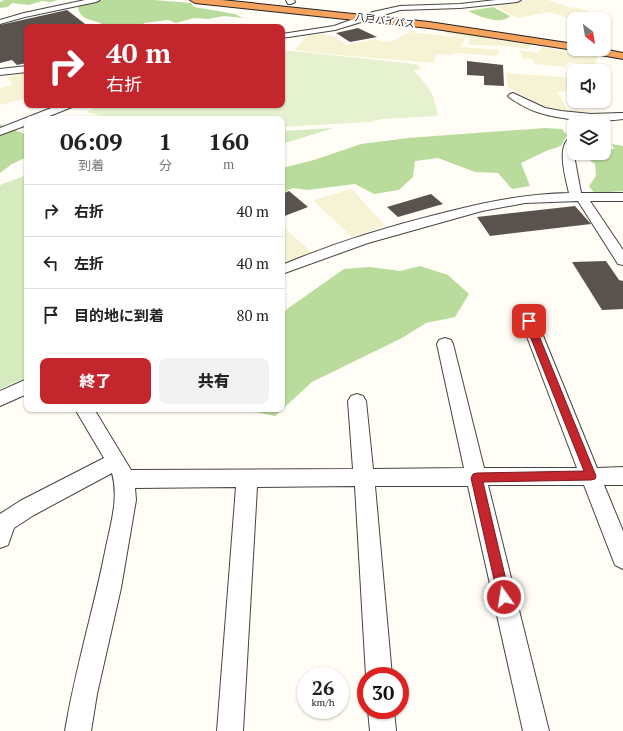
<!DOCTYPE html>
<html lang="ja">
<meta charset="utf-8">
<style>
:root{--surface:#fff;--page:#f2f2f2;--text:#222;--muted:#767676;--line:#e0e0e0;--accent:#c4262e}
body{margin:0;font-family:"PT Serif","Noto Sans JP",serif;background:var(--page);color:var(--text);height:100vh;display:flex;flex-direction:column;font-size:15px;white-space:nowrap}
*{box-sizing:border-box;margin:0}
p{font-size:13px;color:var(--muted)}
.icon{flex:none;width:22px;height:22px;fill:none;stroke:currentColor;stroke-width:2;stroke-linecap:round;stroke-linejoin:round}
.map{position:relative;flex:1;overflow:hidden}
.sheet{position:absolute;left:24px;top:116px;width:261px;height:296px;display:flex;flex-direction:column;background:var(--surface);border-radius:8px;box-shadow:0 1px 3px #0004}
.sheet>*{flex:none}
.guide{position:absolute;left:24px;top:24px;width:261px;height:84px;border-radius:8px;box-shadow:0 1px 3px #0004;background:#c4262e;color:#fff;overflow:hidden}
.needle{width:26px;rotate:149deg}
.tools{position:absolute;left:567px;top:12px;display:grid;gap:8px}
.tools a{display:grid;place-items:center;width:44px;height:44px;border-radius:8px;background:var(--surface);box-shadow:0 1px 3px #0004;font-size:20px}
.speed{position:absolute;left:297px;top:667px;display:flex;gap:8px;font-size:20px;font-weight:700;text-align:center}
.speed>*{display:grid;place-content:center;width:52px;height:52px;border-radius:50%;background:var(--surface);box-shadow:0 1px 3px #0004;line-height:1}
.speed small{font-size:10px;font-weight:400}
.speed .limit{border:6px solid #d22;background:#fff;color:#111}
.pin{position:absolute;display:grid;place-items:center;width:34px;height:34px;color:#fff;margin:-17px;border-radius:8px;box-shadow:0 2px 6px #0006}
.me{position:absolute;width:44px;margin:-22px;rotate:347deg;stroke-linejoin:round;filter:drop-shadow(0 0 3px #0008)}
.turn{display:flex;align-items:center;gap:14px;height:84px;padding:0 16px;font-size:18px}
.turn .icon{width:52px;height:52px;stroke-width:2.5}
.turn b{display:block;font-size:28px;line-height:34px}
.eta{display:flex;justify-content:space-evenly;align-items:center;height:68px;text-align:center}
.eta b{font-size:24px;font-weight:800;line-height:28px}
.cta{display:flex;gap:8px;margin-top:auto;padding:8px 16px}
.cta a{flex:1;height:46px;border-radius:8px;background:var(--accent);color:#fff;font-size:16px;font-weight:800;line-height:46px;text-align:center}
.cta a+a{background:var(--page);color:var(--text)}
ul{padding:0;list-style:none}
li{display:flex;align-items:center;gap:12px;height:52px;padding:0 16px;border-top:1px solid var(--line)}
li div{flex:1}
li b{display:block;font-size:15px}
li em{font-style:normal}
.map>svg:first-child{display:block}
.farmland{fill:#f6f3d4}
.green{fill:#d5ebbd}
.forest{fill:#b9dc9c}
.pitch{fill:#e6f2cf}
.building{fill:#5a524d}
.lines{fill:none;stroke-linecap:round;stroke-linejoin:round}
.minor-casing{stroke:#444;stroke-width:2}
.highway-casing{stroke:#222;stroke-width:2}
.minor{fill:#fff;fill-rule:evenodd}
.highway{fill:#f5a25d;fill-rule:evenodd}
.route{fill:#c4262e;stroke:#7f191e}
.labels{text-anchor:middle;stroke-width:4;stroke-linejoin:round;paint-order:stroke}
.far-street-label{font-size:10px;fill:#111;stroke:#fff}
</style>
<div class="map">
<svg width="623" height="731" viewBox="0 0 623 731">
<rect width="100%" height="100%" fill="#fffdf5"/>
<g class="farmland">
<polygon points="528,0 548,0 572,8 575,7 610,18 574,20 550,12 518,18 494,6"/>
<polygon points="448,31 505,39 531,44 532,46 527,49 509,46 472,45 468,44 470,38 446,34"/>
<polygon points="410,32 465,38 461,47 499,50 497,56 456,53 452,55 437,54 433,63 327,54 294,50 309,35 321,34 336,37 346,45 374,39 383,42 393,41"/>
<polygon points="542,47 570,52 570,54 598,56 595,65 569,62 566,67 535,64 533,59 522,58 520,50 538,53"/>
<polygon points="27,72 27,98 0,105 0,88 13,85 7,77"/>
<polygon points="506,73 574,78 574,90 557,92 567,109 603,112 594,115 564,113 543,107 508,87"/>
<polygon points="352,189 385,226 352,237 313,200"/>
<polygon points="282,225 312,253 282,265"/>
</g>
<g class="green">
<polygon points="334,128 282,144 282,131"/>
<polygon points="27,175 27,372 23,379 0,389 0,185"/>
</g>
<g class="forest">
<polygon points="4,0 58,0 51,2 42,1 29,5 12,3 8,7 0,8 0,2"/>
<path d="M103,0h50l38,3 3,4 41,7 8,4 -19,-2 -16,3 -14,-1 -18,5 -8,-3 -24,3 -2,4c-9,0 -27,2 -36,0 -3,-1 -5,-4 -8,-5 -10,-3 -19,-4 -20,-16z"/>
<path d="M493,7l17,9c-10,10 -31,0 -42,-5z"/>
<polygon points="0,124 27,135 27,157 12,164 0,173"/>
<polygon points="545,128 562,129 567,135 561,146 546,151 521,163 530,186 512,189 498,173 475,172 438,158 415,161 413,177 399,190 374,194 355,184 307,190 293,188 282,193 282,168 314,160 361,144 408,138"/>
<polygon points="612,144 623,146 623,191 594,193 589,186 596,176 595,164 584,156 584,153 604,153 604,149 614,149"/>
<polygon points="420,266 448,275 469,294 455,317 426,323 402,338 312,382 275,416 242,409 282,409 282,314 287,309 344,269 370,267 400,271"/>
</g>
<path class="pitch" d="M282,50l134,14 5,5 -8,1c16,17 21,23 25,46l-57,3 -11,3 -88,5v-8h-168l-28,-7 15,-7h181z"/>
<g class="building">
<polygon points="67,10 89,27 27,27 27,63 17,65 12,60 0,63 0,25"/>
<polygon points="358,28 377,37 350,42 336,33"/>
<polygon points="467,61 503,65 504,86 484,85 484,76 467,75"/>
<polygon points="289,191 308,207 282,217 282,194"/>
<polygon points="431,194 443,204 398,217 387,207"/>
<polygon points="575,206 591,224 490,236 477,217"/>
<polygon points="606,261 619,280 623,281 623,309 602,310 572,262"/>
</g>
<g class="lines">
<g class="minor-casing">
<g id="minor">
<polygon points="85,0 100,0 96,2 25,17 0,24 0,20 24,13"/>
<polygon points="286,0 294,0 295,2 291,4 288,4"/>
<polygon points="496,0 521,0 517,2 460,8 400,10 335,30 282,38 282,34 334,26 373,12 400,6 460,4"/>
<polygon points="27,66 27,72 0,75 0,69"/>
<path d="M513,93l32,15 16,3 30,3 30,-1h2v6c-25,4 -62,1 -86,-7 -10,-3 -19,-9 -27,-14l-2,-2 2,-2z"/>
<polygon points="59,105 73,105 72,107 42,119 27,119 27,125 0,135 0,128"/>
<path d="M574,136v19l7,38h42v8h-33l33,49v15l-5,-1 -40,-63 -53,2 -43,8 -114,32 -86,31v-9c50,-21 101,-37 153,-50 45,-12 87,-21 134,-22 -3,-14 -15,-52 5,-57z"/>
<path d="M529,316l6,1 2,4 60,147 26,-1v18h-19l19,46v38l-8,-4 -31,-80h-96l61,246h-26l-55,-245h-93l17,190h-26l-11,-190 -98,1 -14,244h-26l19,-244 -101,1 1,12 -15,88 -24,106 -6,37h-26c10,-62 29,-122 41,-184 5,-24 13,-49 6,-74l-78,42 -20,13 -6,17 -8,3v-34l20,-13 84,-43 -29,-49h19l37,61 222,-1 -5,-68 3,-5 6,-2 6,2 3,5 7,68 91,-1 -27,-124 2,-4 6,-2 6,2 2,4 31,124h93l-56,-147 2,-4z"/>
<polygon points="27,379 27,394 0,406 0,391"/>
<polygon points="368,710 394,710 396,731 370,731"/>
</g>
</g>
<g class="highway-casing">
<g id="highway">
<polygon points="190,0 222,0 429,22 574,44 574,49 578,49 574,50 429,28 195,3"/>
<polygon points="578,49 603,49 623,53 623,59 584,52"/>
</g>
</g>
<use href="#minor" class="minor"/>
<use href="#highway" class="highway"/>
</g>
<polygon class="route" points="526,319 532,319 533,321 596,476 595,479 591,480 483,482 510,597 508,601 504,603 500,601 498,597 471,478 473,474 477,473 584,471 524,321"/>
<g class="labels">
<g class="far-street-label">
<text transform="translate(385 20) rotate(7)" y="4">八戸バイパス</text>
</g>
</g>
</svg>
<div class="tools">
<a><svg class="needle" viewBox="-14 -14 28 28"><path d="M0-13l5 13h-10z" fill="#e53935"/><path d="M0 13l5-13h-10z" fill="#767676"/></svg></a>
<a><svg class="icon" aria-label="sound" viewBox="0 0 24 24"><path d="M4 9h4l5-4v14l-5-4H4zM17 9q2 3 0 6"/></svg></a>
<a><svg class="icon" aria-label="layers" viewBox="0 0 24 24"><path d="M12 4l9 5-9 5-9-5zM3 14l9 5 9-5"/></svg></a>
</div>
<div class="speed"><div>26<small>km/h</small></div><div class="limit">30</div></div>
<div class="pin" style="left:529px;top:321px;background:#d93025"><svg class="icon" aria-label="arrive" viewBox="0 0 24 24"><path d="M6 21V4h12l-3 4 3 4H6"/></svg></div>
<svg class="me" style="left:504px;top:597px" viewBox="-20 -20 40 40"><circle r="17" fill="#c4262e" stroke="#fff" stroke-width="3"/><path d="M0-11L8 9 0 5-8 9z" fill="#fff"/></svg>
<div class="guide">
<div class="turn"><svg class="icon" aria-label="right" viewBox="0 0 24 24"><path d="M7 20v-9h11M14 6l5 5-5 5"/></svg><div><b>40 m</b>右折</div></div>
</div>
<section class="sheet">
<div class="eta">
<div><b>06:09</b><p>到着</p></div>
<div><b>1</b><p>分</p></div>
<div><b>160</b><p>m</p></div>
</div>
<ul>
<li><svg class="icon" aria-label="right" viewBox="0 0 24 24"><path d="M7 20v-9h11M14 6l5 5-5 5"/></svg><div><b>右折</b></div><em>40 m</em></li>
<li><svg class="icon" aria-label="left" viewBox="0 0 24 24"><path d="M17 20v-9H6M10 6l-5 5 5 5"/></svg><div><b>左折</b></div><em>40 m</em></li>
<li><svg class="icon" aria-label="arrive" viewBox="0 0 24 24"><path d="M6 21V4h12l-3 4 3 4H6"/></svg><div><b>目的地に到着</b></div><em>80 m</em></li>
</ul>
<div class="cta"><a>終了</a><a>共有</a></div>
</section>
</div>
